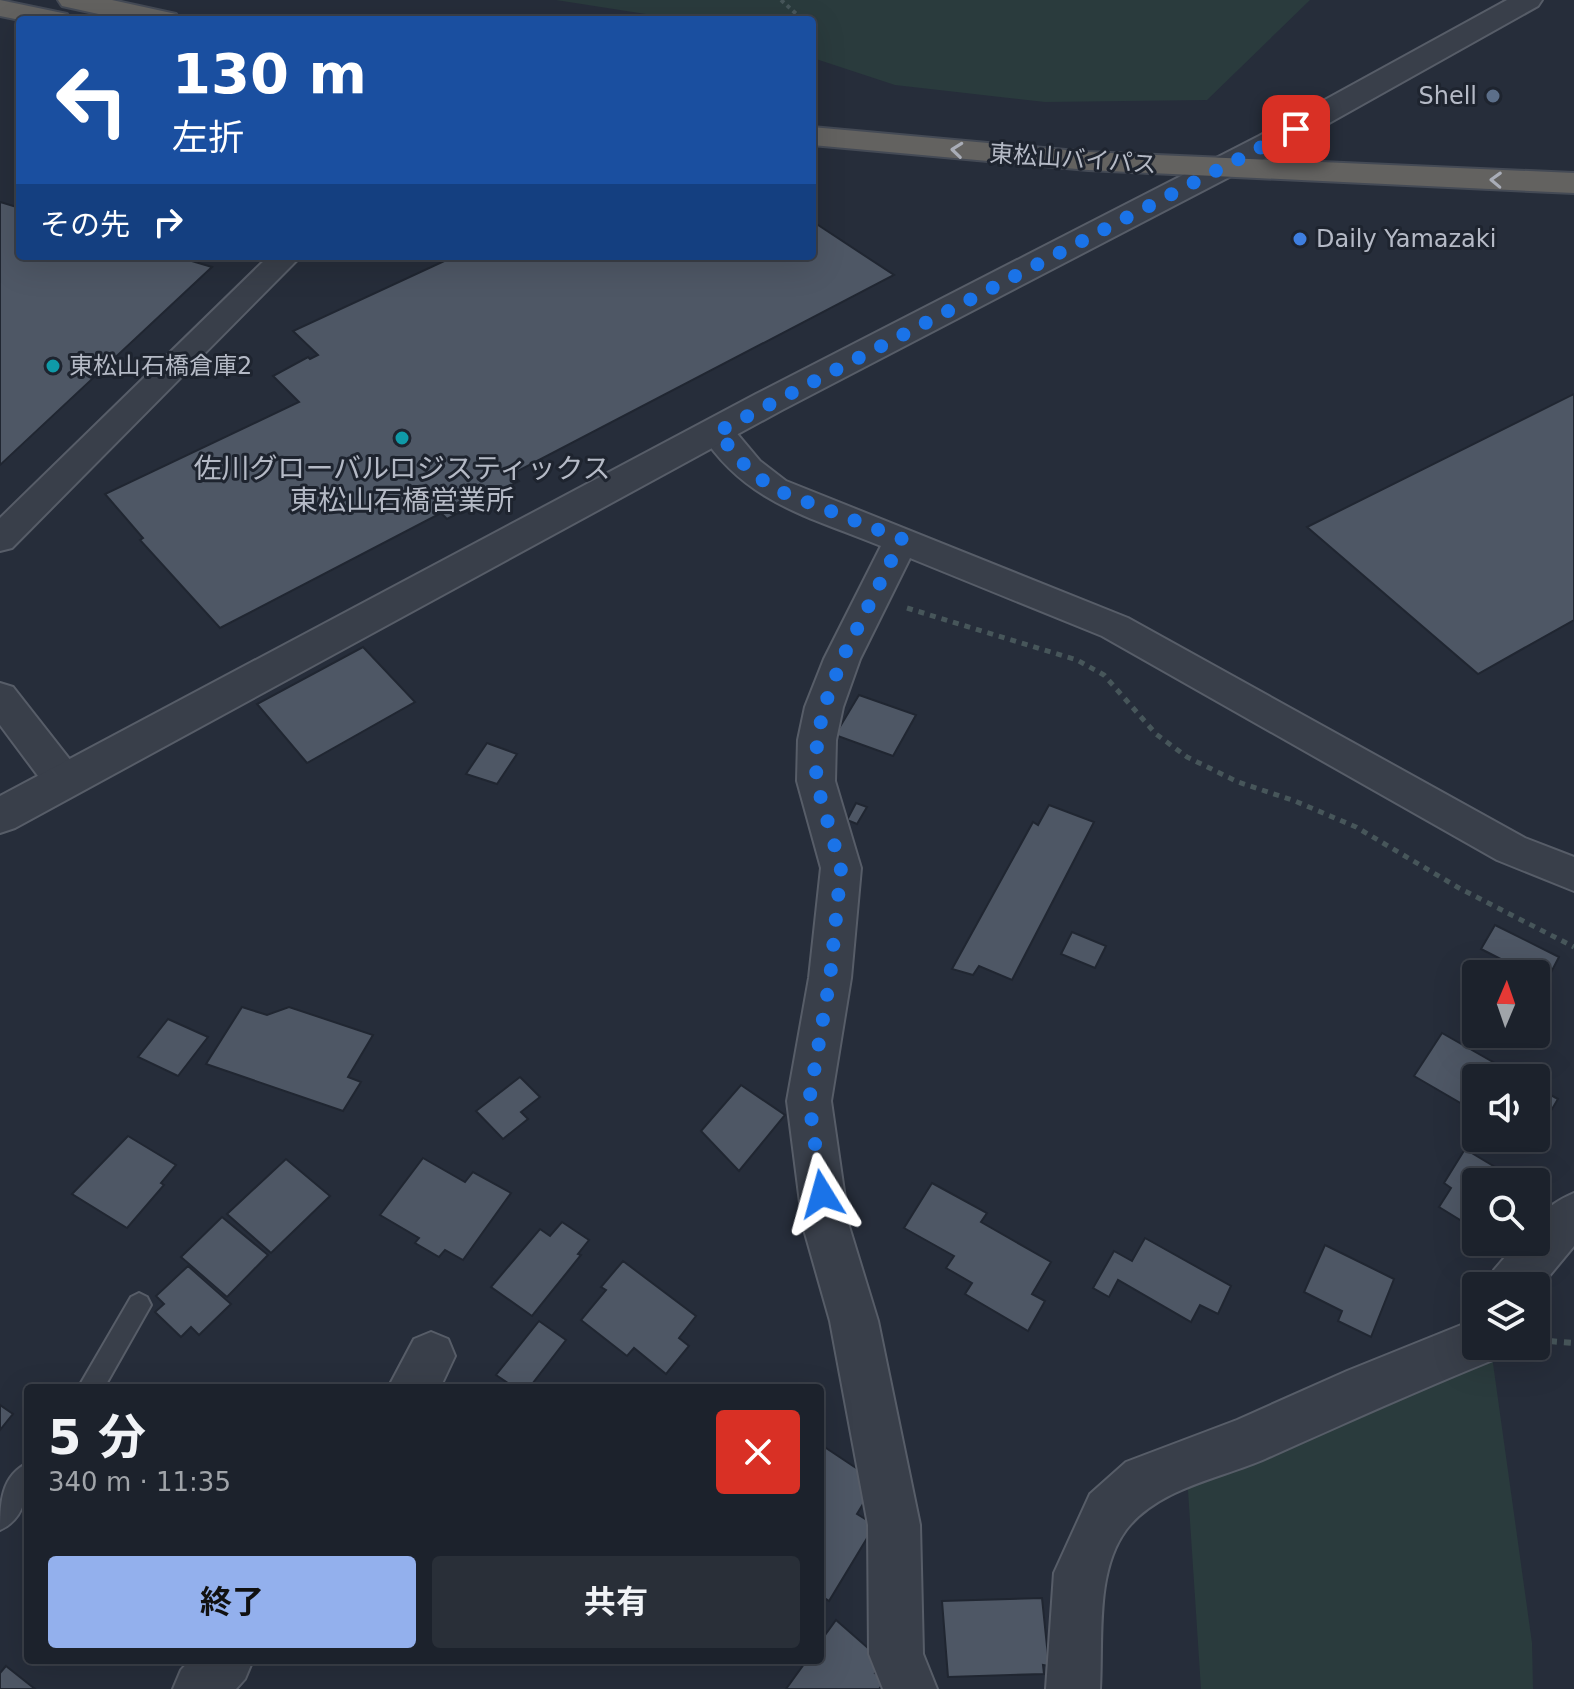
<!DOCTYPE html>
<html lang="ja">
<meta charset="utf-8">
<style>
:root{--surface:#1c222c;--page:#292f38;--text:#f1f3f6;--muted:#a0a4a9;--line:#3a3f48;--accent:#93b0ed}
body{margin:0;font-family:"DejaVu Sans","Noto Sans JP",sans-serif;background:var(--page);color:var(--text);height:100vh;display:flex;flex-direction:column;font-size:30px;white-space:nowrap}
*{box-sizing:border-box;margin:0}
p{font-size:26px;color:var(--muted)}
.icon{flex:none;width:44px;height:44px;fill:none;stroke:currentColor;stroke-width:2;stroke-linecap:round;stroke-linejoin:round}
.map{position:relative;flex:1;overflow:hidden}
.drawer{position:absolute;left:24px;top:1384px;width:800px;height:280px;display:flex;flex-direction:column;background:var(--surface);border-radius:8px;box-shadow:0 8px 32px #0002,0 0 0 2px var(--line)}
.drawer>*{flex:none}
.top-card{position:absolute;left:16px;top:16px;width:800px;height:244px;border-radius:8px;box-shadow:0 8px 32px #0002,0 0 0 2px var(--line);background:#1a4fa0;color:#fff;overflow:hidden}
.needle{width:52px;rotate:2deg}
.fabs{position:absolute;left:1462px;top:960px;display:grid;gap:16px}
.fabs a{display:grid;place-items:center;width:88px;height:88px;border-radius:8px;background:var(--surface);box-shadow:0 8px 32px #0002,0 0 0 2px var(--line);font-size:40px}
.pin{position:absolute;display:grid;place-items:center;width:68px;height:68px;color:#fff;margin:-34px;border-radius:16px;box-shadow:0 4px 12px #0006}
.me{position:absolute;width:88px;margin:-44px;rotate:352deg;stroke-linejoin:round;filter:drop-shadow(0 0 6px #0008)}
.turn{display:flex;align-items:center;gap:28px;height:168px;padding:0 24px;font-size:36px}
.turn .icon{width:104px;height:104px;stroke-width:2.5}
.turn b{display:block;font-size:56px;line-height:68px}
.then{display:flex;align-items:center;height:76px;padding:0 24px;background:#0003;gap:16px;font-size:30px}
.round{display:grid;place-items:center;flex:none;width:84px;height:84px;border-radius:8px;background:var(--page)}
.overview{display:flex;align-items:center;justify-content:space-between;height:136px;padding:0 24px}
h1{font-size:48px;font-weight:700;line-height:60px}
.primary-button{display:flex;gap:16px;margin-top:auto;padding:16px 24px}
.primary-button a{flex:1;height:92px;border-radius:8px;background:var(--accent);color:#111;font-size:32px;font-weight:700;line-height:92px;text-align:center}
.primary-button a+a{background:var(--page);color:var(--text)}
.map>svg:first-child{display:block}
.green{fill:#2a3b3d}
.building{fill:#4e5765;stroke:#202631;stroke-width:2}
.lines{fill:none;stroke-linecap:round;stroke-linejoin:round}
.service-casing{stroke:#575d68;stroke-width:4}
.minor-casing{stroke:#575d68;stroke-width:4}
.tertiary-casing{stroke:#575d68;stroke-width:4}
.trunk-casing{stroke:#444a55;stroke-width:4}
.path-far2{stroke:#47565a;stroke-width:4;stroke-dasharray:4 4;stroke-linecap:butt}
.path-far1{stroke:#47565a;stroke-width:5;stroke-dasharray:6 6;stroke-linecap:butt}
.path{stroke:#47565a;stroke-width:6;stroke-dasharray:7 7;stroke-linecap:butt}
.service{fill:#393f4a;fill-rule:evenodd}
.minor{fill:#393f4a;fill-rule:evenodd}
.tertiary{fill:#393f4a;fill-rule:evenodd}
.trunk{fill:#636260;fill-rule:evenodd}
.oneway{stroke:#a9adb7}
.route{stroke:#1a73e8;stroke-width:14;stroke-dasharray:0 25.2}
.service-dot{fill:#5c6f8a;stroke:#1e242f;stroke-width:3}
.shop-dot{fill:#3f7fe0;stroke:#1e242f;stroke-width:3}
.culture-dot{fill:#0f9aa8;stroke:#1e242f;stroke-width:3}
.labels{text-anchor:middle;stroke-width:6;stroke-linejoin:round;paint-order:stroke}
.far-poi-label{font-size:24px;fill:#b5bac6;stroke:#1e242f;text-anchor:start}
.far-street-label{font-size:24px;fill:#b5bac6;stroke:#1e242f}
.poi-label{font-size:28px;fill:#b5bac6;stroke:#1e242f}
</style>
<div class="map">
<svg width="1574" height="1689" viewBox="0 0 1574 1689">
<rect width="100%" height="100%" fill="#262d3a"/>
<g class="green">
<polygon points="556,0 1310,0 1207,100 1045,102 895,85 819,60 812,57 812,20 684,20"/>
<polygon points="1491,1349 1532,1643 1533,1689 1201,1689 1187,1475"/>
</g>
<g class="building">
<polygon points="0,202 20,208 20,256 175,256 212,267 0,465"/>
<polygon points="812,221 894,275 512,474 519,481 447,519 441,513 220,628 140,540 143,538 105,494 299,402 273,376 308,357 310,359 318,355 293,331 455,256 812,256"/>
<polygon points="1574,394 1574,620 1478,674 1307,527"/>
<polygon points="363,647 415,702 307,763 257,704"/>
<polygon points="859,695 916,715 893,756 835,735"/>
<polygon points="487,743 517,754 497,784 466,774"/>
<polygon points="856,803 867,807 857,824 847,820"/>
<polygon points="1049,805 1094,822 1012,980 979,966 973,975 952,969 1033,822 1038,825"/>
<polygon points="1495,925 1559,957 1546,982 1536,974 1530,974 1481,949"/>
<polygon points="1072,932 1106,946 1095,968 1061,954"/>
<polygon points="242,1007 267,1015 289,1007 373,1035 348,1077 361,1082 343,1111 206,1064"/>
<polygon points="168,1019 208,1037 178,1076 138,1057"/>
<polygon points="1442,1033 1521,1078 1476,1078 1476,1112 1414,1076"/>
<polygon points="520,1077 540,1097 521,1112 528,1119 503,1139 476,1111"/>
<polygon points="741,1085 785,1115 739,1171 701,1131"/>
<polygon points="1536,1087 1558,1099 1536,1136"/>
<polygon points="128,1136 176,1165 161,1183 164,1185 127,1228 72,1194"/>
<polygon points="1465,1149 1520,1182 1476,1182 1476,1222 1473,1220 1470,1226 1439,1207 1451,1188 1444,1183"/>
<polygon points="423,1158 465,1182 473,1172 511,1193 463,1260 445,1250 439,1257 415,1243 419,1238 380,1215"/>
<polygon points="286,1159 330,1196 271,1253 227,1214"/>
<polygon points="932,1183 987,1213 981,1222 1051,1262 1032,1294 1045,1301 1028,1331 965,1294 972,1283 946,1268 954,1256 904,1228"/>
<polygon points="222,1217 268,1255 227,1297 181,1257"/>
<polygon points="562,1222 589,1240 578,1254 581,1255 532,1316 491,1287 540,1229 550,1236"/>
<polygon points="1145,1238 1231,1286 1218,1314 1200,1305 1191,1322 1118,1280 1109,1297 1093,1288 1114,1251 1132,1261"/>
<polygon points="1325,1245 1394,1279 1371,1337 1338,1321 1342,1311 1304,1292"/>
<polygon points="623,1261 696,1316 679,1338 689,1346 666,1374 634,1348 627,1356 581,1320 606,1290 601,1287"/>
<polygon points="188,1266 231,1304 199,1335 191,1327 181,1337 155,1312 164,1304 156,1296"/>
<polygon points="539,1321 566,1340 529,1388 515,1388 496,1375"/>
<polygon points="0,1405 13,1414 0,1430"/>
<polygon points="820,1444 862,1472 874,1486 857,1514 875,1525 829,1601 820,1595"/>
<polygon points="1042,1598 1049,1666 1043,1665 1044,1674 948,1677 942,1601"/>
<polygon points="836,1620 884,1662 875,1673 885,1681 879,1689 786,1689 807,1660 820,1660 820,1642"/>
<polygon points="6,1666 35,1689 0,1689 0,1673"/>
</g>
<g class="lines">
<g class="service-casing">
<g id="service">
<polygon points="139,1293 147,1297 151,1305 104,1388 78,1388 131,1297"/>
<path d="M28,1463c0,26 -1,55 -28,67 0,-26 1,-55 28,-67z"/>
</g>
</g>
<g class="minor-casing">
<g id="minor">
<polygon points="269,256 301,256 12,548 0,551 0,518"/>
<path d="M717,421l12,3 31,37 26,20 342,137 397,220 49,19v34l-77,-31 -395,-224 -192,-78 -50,101 -17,48 -7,33 -1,41 26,87 -10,110 -20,123 18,125 29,95 42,204 3,129 14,35h-54l-14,-35 -1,-129 -38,-204 -27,-95 -16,-125 22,-123 12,-110 -24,-87 1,-41 7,-33 19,-48 57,-113c-73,-30 -136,-43 -181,-114l5,-8z"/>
<polygon points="0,683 13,687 78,770 83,781 78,792 64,796 50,792 0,725"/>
<path d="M1574,1193v53l-38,46v-6h-49l7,-16 24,-28h18v-21c11,-14 22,-21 38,-28z"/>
<path d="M1476,1319v27h23l-6,14c-77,31 -152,65 -228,99 -46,20 -107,29 -139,71 -31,42 -23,109 -26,159h-54l8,-116 36,-79 36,-32 111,-42 110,-49z"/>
<polygon points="431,1332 448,1339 455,1356 440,1388 388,1388 414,1339"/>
<polygon points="190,1660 253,1660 245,1679 236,1689 173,1689 181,1670"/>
</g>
</g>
<g class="tertiary-casing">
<polygon id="tertiary" points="1507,0 1542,0 1538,6 1281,150 782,410 15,828 0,833 0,796 756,394 1259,136"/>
</g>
<g class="trunk-casing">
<g id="trunk">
<polygon points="0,0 67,14 71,20 20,20 0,16"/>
<polygon points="58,0 112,0 176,14 180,20 126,20 62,6"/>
<polygon points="812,127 1088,152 1574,173 1574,193 1088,170 812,145"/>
</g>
</g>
<g class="path-far2">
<polyline points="781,0 803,20"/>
<polyline points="812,35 812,50"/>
</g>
<polyline class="path-far1" points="907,608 1077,660 1104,675 1156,734 1187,757 1238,782 1295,801 1356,827 1459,888 1574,947"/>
<polyline class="path" points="1536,1340 1574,1343"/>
<use href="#service" class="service"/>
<use href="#minor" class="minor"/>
<use href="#tertiary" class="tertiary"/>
<use href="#trunk" class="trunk"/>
</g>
<defs><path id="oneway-chevron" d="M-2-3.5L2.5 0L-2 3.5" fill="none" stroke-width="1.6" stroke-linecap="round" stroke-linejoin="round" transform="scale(2)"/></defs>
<g class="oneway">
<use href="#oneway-chevron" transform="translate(957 150) rotate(-174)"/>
<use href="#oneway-chevron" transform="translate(1496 180) rotate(-178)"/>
</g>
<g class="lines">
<polyline class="route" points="822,1194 809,1101 830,978 841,868 816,781 817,740 824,707 842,659 902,539 774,489 748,469 717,432 1296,129"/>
</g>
<circle class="service-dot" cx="1493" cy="96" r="8"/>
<circle class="shop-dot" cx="1300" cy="239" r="8"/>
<g class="culture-dot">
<circle cx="53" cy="366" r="8"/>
<circle cx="402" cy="438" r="8"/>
</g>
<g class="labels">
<g class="far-poi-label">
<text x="1477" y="104" text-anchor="end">Shell</text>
<text x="1316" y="247">Daily Yamazaki</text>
<text x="69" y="374">東松山石橋倉庫2</text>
</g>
<g class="far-street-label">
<text transform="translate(1073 159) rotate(4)" y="8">東松山バイパス</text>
</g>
<g class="poi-label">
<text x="402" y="478">佐川グローバルロジスティックス<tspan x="402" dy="32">東松山石橋営業所</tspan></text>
</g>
</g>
</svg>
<div class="fabs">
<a><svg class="needle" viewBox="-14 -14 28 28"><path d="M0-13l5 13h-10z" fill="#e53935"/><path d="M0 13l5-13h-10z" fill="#a0a4a9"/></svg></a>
<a><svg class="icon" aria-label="sound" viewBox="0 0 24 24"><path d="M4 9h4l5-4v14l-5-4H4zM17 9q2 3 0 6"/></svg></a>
<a><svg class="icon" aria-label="search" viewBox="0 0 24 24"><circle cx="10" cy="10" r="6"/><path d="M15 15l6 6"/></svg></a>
<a><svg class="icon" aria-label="layers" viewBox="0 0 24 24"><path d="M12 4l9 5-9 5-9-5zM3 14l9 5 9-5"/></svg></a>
</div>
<div class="pin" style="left:1296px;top:129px;background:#d93025"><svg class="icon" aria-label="arrive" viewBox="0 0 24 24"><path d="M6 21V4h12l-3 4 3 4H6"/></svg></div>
<svg class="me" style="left:822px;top:1194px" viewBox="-20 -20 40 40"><path d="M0-17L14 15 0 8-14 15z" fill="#1a73e8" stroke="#fff" stroke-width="4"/></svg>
<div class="top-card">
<div class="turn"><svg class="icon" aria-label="left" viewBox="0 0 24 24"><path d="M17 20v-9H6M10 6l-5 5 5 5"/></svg><div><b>130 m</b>左折</div></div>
<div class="then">その先<svg class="icon" aria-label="right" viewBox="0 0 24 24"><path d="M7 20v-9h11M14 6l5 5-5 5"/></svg></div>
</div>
<section class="drawer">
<div class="overview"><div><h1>5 分</h1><p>340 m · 11:35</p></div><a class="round" style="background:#d93025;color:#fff"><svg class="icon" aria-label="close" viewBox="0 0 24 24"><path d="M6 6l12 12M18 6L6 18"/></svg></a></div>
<div class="primary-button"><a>終了</a><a>共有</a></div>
</section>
</div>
